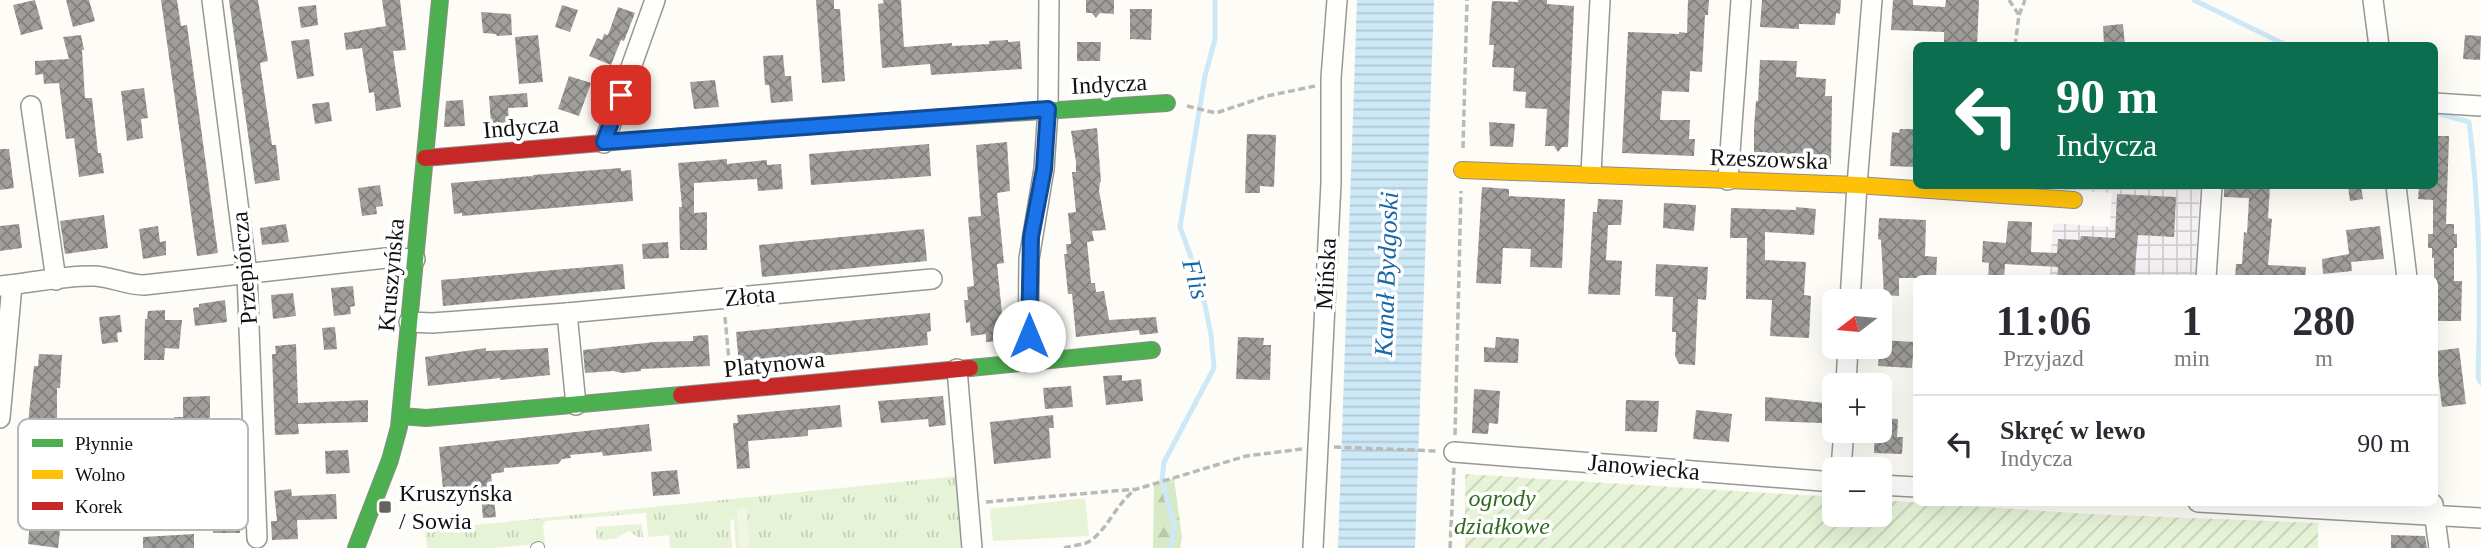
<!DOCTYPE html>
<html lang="pl">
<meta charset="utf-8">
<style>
:root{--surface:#fff;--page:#f7f7f7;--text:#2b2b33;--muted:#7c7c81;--line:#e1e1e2}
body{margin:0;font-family:"Times New Roman",serif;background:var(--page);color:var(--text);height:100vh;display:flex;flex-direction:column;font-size:26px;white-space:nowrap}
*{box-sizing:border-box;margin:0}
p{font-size:23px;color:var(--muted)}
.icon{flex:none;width:38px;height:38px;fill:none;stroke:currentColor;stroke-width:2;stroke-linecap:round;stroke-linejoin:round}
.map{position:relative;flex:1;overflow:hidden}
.panel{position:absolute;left:1913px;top:275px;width:525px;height:231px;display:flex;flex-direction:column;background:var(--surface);border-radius:10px;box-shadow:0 7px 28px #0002}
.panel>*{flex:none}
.guide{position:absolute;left:1913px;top:42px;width:525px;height:147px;border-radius:10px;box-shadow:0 7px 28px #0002;background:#0b6e4f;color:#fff;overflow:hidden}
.needle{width:46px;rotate:254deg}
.buttons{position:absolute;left:1822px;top:289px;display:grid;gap:14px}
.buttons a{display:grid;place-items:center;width:70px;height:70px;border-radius:10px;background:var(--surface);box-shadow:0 7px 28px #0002;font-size:35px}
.pin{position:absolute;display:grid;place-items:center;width:60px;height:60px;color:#fff;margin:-30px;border-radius:14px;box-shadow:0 4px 10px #0006}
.me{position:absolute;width:77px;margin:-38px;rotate:0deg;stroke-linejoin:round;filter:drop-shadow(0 0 5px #0008)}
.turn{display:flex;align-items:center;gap:24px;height:147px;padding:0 28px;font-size:32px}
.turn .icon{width:91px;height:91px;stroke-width:2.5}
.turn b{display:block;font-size:49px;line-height:60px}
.eta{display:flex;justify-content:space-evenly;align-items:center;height:119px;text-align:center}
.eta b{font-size:42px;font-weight:800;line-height:49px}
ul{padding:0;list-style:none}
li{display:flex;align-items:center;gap:21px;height:98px;padding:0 28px;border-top:2px solid var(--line)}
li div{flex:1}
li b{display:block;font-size:26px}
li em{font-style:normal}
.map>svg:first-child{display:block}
.industrial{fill:url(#industrial-grid)}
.grass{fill:url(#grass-tufts)}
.forest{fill:url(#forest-firs)}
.park{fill:#e7f3d7}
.garden{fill:url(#garden-furrows)}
.pitch{fill:#f0f6e1}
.water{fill:url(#water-rules)}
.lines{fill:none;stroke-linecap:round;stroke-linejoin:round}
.stream{stroke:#cde8f7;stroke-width:5}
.building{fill:url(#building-cross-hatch)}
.lane-casing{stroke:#979795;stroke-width:12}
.street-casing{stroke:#979795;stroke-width:22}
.fast-casing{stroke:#8e8d8b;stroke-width:18}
.slow-casing{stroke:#8e8d8b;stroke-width:18}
.jam-casing{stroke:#8e8d8b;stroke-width:18}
.path{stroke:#b9b9b8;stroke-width:3.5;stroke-dasharray:7 3.5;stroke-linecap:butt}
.lane{stroke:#fffffe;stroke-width:10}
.street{stroke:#fffffe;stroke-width:19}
.fast{stroke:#4caf50;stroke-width:16}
.slow{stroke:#ffc107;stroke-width:16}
.jam{stroke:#c62828;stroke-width:16}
.route-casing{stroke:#114b97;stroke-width:18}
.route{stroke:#1a73e8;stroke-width:12}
.poi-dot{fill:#646362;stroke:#fff;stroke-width:2.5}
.labels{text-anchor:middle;stroke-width:7;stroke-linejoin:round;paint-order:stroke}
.street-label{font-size:24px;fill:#111;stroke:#fff}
.poi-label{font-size:24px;fill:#111;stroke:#fff;text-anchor:start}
.park-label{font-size:24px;font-style:italic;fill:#2f6b1f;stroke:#fff}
.water-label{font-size:26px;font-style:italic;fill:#1768a6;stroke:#fff}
.key{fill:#fff;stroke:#b8b8b8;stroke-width:2}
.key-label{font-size:19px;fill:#111}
</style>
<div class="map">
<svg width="2481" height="548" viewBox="0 0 2481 548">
<defs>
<pattern id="industrial-grid" width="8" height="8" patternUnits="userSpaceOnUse" patternTransform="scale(1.75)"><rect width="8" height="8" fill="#f5f0f3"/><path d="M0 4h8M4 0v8" fill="none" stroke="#d1cdcf"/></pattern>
<pattern id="grass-tufts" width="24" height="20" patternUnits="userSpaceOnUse" patternTransform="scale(1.75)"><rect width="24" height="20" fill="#e7f3d7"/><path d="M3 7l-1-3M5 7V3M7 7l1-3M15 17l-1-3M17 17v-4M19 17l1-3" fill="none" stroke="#c5cfb8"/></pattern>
<pattern id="forest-firs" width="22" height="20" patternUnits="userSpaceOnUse" patternTransform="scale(1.75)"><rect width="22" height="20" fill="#d8eac5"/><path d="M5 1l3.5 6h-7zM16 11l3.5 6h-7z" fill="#b8c8a8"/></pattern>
<pattern id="garden-furrows" width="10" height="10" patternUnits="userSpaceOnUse" patternTransform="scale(1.75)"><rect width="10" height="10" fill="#e7f3d7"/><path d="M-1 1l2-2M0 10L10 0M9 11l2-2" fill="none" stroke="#c5cfb8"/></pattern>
<pattern id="water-rules" width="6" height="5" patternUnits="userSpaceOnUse" patternTransform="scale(1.75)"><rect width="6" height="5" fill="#cde8f7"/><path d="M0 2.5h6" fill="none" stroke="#afc6d3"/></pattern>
<pattern id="building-cross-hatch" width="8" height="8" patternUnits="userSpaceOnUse" patternTransform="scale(1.75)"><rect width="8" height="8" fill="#a19f9c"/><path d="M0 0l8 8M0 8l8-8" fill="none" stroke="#82807e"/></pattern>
</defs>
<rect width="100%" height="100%" fill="#fdfcf7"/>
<polygon class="industrial" points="2007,186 2200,186 2195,278 2050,278 2053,223 2110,227 2112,193"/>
<g class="grass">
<polygon points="960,476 965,548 749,548 746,508 737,509 740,548 736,548 734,519 730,520 732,548 670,548 669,535 648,537 646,513 546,521 543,525 545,543 496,548 427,548 425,530"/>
<polygon points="642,524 643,537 638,537 629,531 614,539 597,540 596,527"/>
</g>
<polygon class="forest" points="1174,478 1182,538 1180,548 1153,548 1154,484"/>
<polygon class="park" points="1085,498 1089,536 993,541 990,509"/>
<polygon class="garden" points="1465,474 1834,497 1834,514 1880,514 1880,500 2090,514 2318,523 2318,548 1465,548"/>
<polygon class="pitch" points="747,508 749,548 740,548 737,509"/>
<polygon class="water" points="1357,0 1434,0 1415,548 1338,548"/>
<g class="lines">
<g class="stream">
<polyline points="2194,0 2288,46"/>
<path d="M2434,112l35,10c11,84 12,171 9,255l3,6"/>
<polyline points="1171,548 1174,526 1162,480 1164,462 1214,368 1211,334 1200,282 1180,227 1205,76 1215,39 1215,0"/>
</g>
</g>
<g class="building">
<polygon points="35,0 43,29 21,35 13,5"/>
<polygon points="66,0 89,0 95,21 73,27"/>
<polygon points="161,0 177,0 181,26 187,25 218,253 197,256"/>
<polygon points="229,0 258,0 268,61 260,63 272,145 276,145 280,180 255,184"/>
<polygon points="382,0 400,0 406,50 393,51 401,107 376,111 374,92 369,93 362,48 346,50 344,33 386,26"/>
<polygon points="816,0 834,0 834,9 840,9 845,81 822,83"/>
<polygon points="883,0 901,0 904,47 952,43 952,46 989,44 989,41 1008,40 1008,42 1020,41 1022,69 931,75 930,64 882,68 878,4 884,3"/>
<polygon points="1086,0 1114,0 1114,14 1100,13 1096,18 1092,13 1086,13"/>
<polygon points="1518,0 1547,0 1547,4 1574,6 1568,147 1562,147 1558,152 1554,146 1545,146 1547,109 1525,108 1526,92 1513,91 1514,68 1492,67 1494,45 1489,45 1492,1 1518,2"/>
<polygon points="1688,0 1709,0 1708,15 1705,15 1702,72 1690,71 1689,92 1662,91 1660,120 1690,120 1689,139 1695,139 1694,156 1622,153 1628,32 1679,34 1679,32 1687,33"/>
<polygon points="1762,0 1841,0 1840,14 1836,13 1835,25 1799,24 1799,29 1760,27"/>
<polygon points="1893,0 1913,0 1913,5 1945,7 1946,0 1979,0 1977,46 1944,46 1944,32 1891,30"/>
<polygon points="316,5 318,25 301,28 298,7"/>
<polygon points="562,5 578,10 570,32 555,27"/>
<polygon points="618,7 635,13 624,41 621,40 611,65 589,56 597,38 602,40 604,34 608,35"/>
<polygon points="1130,9 1152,9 1151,40 1130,39"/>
<polygon points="481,12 511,14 512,35 497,36 496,34 483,33"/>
<polygon points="2123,24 2125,46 2104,46 2103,26"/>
<polygon points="81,35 84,50 82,50 85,98 92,98 98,153 101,153 104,173 79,177 74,138 66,139 59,83 44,84 43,74 35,75 35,61 69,59 63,37"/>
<polygon points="538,35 543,82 519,84 515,37"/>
<polygon points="2465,35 2481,36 2480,60 2463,59"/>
<polygon points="309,39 314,76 297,79 291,41"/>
<polygon points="1077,42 1101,42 1100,61 1077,61"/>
<polygon points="783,55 785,76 791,76 793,101 771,103 769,85 765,85 763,56"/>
<polygon points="1760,60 1797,61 1796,77 1826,79 1825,96 1832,96 1831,164 1782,161 1782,166 1754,165 1754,128 1756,101 1758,101"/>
<polygon points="569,76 591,83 579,116 558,109"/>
<polygon points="715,80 719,107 694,109 690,82"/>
<polygon points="144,88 148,118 141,119 143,138 127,141 121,91"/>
<polygon points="527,93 528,107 508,108 509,122 491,124 489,96"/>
<polygon points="463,100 465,126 444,127 446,101"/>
<polygon points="329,102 332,121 315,124 312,104"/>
<polygon points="1489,122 1515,124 1513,147 1490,146"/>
<polygon points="1097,128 1101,182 1100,182 1099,190 1106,230 1092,231 1094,241 1087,242 1091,283 1095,283 1096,292 1104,291 1109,320 1156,317 1158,333 1140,335 1139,330 1076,337 1072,294 1068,294 1064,254 1067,254 1066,244 1071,244 1068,213 1076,212 1072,172 1076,172 1076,162 1071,131"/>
<polygon points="1900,129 1916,129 1915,167 1890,166 1892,132 1899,133"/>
<polygon points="1247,134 1276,135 1274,187 1260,186 1260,193 1245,193"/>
<polygon points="2434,136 2449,136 2446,224 2454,224 2454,234 2457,234 2457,248 2454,248 2454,281 2462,281 2461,321 2434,321 2434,258 2432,258 2432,248 2428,248 2428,234 2433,234 2433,200 2418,199 2419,186 2434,186"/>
<polygon points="1007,142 1010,191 997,193 1004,263 997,264 1004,333 1000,333 1000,341 986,342 986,334 971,336 970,322 966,323 964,300 968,300 967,287 974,286 968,217 981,216 976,145"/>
<polygon points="929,144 931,176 811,185 809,154"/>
<polygon points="0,149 9,149 14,188 0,190"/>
<polygon points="727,159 727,164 767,160 767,165 781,164 783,189 758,191 757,179 694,183 694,213 707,212 707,250 680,250 679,207 682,207 678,163"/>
<polygon points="621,168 621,171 631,170 633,201 462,216 462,213 454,214 451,183 532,176 532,178 533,175"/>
<polygon points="380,185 383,206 376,207 377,214 362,216 358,188"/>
<polygon points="2224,186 2270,186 2268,218 2272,219 2268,265 2306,267 2305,278 2235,278 2236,264 2242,264 2244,232 2247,233 2249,198 2224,197"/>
<polygon points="2348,186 2361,186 2363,199 2350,201"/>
<polygon points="1482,187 1509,189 1509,196 1565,199 1562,268 1530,267 1531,249 1503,248 1501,284 1476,283"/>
<polygon points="2117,194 2176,197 2174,237 2138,235 2134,278 2057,278 2058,267 2005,264 2004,278 1988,278 1989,263 1982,262 1983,241 2006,243 2008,221 2032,222 2031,252 2057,253 2058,239 2080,240 2081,236 2115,238"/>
<polygon points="1598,199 1623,200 1621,225 1608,225 1606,260 1622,261 1620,295 1588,294 1593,212 1597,212"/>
<polygon points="1664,203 1696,205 1694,231 1663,228"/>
<polygon points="1796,207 1816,209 1814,235 1765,232 1765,260 1806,262 1804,295 1811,296 1809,338 1770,336 1772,300 1746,299 1747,238 1730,238 1731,208 1796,210"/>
<polygon points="104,215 108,248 65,254 60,221"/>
<polygon points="1879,218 1926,220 1925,256 1937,257 1936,278 1899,278 1899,296 1884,295 1881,240 1878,239"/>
<polygon points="19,224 22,248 0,251 0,226"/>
<polygon points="286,224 289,242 262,245 260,228"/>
<polygon points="158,226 160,242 166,241 166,255 143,259 139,229"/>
<polygon points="2380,226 2384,259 2351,262 2352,271 2323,274 2322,259 2349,254 2346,230"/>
<polygon points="924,229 927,261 762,277 759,245"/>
<polygon points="668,242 669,258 643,259 642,244"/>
<polygon points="623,264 625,289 443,306 441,280"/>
<polygon points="1656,264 1708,267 1706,300 1698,299 1695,365 1679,364 1675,356 1676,332 1672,332 1673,297 1655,296"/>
<polygon points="353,286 355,306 350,307 351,314 334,316 331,288"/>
<polygon points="293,293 296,316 273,319 271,295"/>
<polygon points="225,300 227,322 195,326 193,308 199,307 199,304"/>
<polygon points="165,310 165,320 182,320 179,349 165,348 164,360 144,360 145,319 147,319 148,311"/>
<polygon points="930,313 931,331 927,332 928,345 739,364 736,332"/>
<polygon points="120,315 122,332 117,333 118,342 102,344 99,317"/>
<polygon points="335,327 337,349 324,350 322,328"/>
<polygon points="708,335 710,366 641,369 641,371 622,373 613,371 585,373 583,350 655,342 693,341 693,336"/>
<polygon points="1238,337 1264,338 1263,345 1271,345 1270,380 1236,379"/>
<polygon points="1496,337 1519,339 1518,363 1484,362 1484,347 1495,348"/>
<polygon points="1880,340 1914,342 1912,368 1878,366"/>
<polygon points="296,344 298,403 368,400 368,422 298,424 299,434 275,435 272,354 276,354 275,346"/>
<polygon points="486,348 486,351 548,348 550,375 500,380 500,378 428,386 425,357"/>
<polygon points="2459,348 2466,404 2442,407 2435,351"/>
<polygon points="39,354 62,355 60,388 57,388 57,434 46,433 44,460 55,461 54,478 42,477 41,491 23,489 26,458 29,458 31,423 28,423 34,366 38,366"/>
<polygon points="1122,375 1122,381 1141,379 1143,401 1106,405 1103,376"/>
<polygon points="1071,386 1073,407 1045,409 1043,388"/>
<polygon points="1474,389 1500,391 1498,424 1489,423 1488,434 1472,433"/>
<polygon points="210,396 210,427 241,427 241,459 220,459 220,446 213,446 213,443 174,443 174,417 183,417 183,397"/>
<polygon points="943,396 946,425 929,427 928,419 881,423 878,401"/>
<polygon points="1765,397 1825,403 1823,423 1765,421"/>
<polygon points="1626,400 1659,401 1657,432 1625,431"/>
<polygon points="840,405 842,427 808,430 808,436 748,441 750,468 737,469 733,423 738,423 737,415"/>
<polygon points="1696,410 1732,414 1729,442 1693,439"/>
<polygon points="1053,415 1054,428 1049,428 1051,458 994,464 990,422"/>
<polygon points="1880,418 1898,419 1897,437 1903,437 1902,454 1874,453 1875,430 1880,430"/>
<polygon points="649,424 652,451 603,456 602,452 570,455 571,458 562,459 558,464 504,468 504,472 491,474 496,517 483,518 481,495 444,500 439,447"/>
<polygon points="348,450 350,473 326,474 325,451"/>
<polygon points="677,470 680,494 653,496 651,472"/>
<polygon points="291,489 292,496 336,494 337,519 297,520 298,539 272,540 271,521 277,521 274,491"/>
<polygon points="239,498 240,533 213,533 213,499"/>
<polygon points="31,509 56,513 54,531 60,531 58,548 28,544"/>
<polygon points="194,534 194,548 143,548 143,537"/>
<polygon points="2391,535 2425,536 2427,548 2391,548"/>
</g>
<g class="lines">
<g class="lane-casing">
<polyline id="lane" points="536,548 539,547"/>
</g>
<g class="street-casing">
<g id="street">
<polyline points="212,0 247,274 257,538"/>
<polyline points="2373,0 2379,46"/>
<polyline points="2434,103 2481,106"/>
<polyline points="31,106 56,280"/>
<polyline points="604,143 655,0"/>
<polyline points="1591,173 1600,0"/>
<polyline points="1728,180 1741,0"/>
<polyline points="2396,186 2407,278"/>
<polyline points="2206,278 2212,186"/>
<path d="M0,286c31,-3 64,-11 95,-10 17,1 32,9 49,9l242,-27 29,1"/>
<polyline points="1850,301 1857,185 1872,0"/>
<polyline points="567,313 576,405"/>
<polyline points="409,322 432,323 567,313 932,279"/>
<polyline points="1028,362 1029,259 1044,169 1048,109 1049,0"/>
<polyline points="957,369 972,548"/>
<polyline points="1846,385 1848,346"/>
<polyline points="0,418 12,285"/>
<polyline points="1454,452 1834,482"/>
<polyline points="1841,469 1844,430"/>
<polyline points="1880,485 1916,487"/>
<polyline points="2198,502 2481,518"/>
<polyline points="2433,504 2439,548"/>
<polyline points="1313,548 1331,183 1331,78 1337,0"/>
</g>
</g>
<g class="fast-casing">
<g id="fast">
<polyline points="965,116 1167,103"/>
<polyline points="970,368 1152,350"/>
<polyline points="401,416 426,418 681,395"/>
<polyline points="356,548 390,460 399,427 440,0"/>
</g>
</g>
<g class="slow-casing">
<polyline id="slow" points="1462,170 1857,185 2074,200"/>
</g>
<g class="jam-casing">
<g id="jam">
<polyline points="425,158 766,129 965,116"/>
<polyline points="681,395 970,368"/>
</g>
</g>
<g class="path">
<polyline points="2009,0 2019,15 2015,46"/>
<polyline points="2019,15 2025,0"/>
<polyline points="1187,106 1216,113 1267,96 1315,86"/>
<polyline points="1463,148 1467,0"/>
<polyline points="725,317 730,372"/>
<polyline points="1455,435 1461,191"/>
<polyline points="1334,447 1438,451"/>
<polyline points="986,502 1137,489 1246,456 1302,449"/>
<path d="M1064,548c7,-2 15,-3 22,-5 19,-8 30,-40 49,-53"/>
<polyline points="1450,548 1454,467"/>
</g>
<use href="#lane" class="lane"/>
<use href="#street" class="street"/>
<use href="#fast" class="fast"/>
<use href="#slow" class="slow"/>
<use href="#jam" class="jam"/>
</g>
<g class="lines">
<g class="route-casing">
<polyline id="route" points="621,95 604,142 1048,109 1044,169 1031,237 1029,336"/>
</g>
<use href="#route" class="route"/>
</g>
<rect class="poi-dot" x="378" y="500" width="14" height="14" rx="3.5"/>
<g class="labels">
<g class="street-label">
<text transform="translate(1109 84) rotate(-3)" y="8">Indycza</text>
<text transform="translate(521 127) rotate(-5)" y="8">Indycza</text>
<text transform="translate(1769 159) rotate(2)" y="8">Rzeszowska</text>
<text transform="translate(244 268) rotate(-95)" y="8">Przepiórcza</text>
<text transform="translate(1326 274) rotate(-87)" y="8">Mińska</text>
<text transform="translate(391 275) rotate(-85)" y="8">Kruszyńska</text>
<text transform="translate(750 296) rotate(-5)" y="8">Złota</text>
<text transform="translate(774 364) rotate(-6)" y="8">Platynowa</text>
<text transform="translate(1644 467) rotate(5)" y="8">Janowiecka</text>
</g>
<g class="poi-label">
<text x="399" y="501">Kruszyńska<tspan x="399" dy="28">/ Sowia</tspan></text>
</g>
<g class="park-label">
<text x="1502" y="506">ogrody<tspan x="1502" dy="28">działkowe</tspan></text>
</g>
<g class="water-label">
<text transform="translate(1386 274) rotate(-88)" y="9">Kanał Bydgoski</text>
<text transform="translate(1196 279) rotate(75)" y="9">Flis</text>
</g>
</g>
<rect x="18" y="419" width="230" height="111" rx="10" class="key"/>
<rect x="32" y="439" width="31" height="8" fill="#4caf50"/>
<rect x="32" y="470" width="31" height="9" fill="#ffc107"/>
<rect x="32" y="502" width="31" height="8" fill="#c62828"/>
<g class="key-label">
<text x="75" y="450">Płynnie</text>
<text x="75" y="481">Wolno</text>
<text x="75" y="513">Korek</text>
</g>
</svg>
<div class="buttons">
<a><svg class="needle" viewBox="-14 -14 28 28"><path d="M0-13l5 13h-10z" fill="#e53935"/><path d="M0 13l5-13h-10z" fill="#7c7c81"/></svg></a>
<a>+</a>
<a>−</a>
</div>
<div class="pin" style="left:621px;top:95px;background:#d93025"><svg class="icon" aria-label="arrive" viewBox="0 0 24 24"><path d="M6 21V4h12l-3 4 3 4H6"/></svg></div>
<svg class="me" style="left:1029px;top:336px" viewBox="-20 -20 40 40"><circle r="19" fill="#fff"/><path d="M0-13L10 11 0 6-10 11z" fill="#1a73e8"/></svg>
<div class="guide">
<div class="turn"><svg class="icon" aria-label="left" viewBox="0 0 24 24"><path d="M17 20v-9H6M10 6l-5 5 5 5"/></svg><div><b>90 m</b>Indycza</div></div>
</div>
<section class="panel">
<div class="eta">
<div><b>11:06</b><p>Przyjazd</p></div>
<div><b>1</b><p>min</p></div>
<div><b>280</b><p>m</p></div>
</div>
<ul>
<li><svg class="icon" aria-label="left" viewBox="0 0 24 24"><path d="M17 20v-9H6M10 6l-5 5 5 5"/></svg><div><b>Skręć w lewo</b><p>Indycza</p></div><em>90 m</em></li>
</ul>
</section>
</div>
